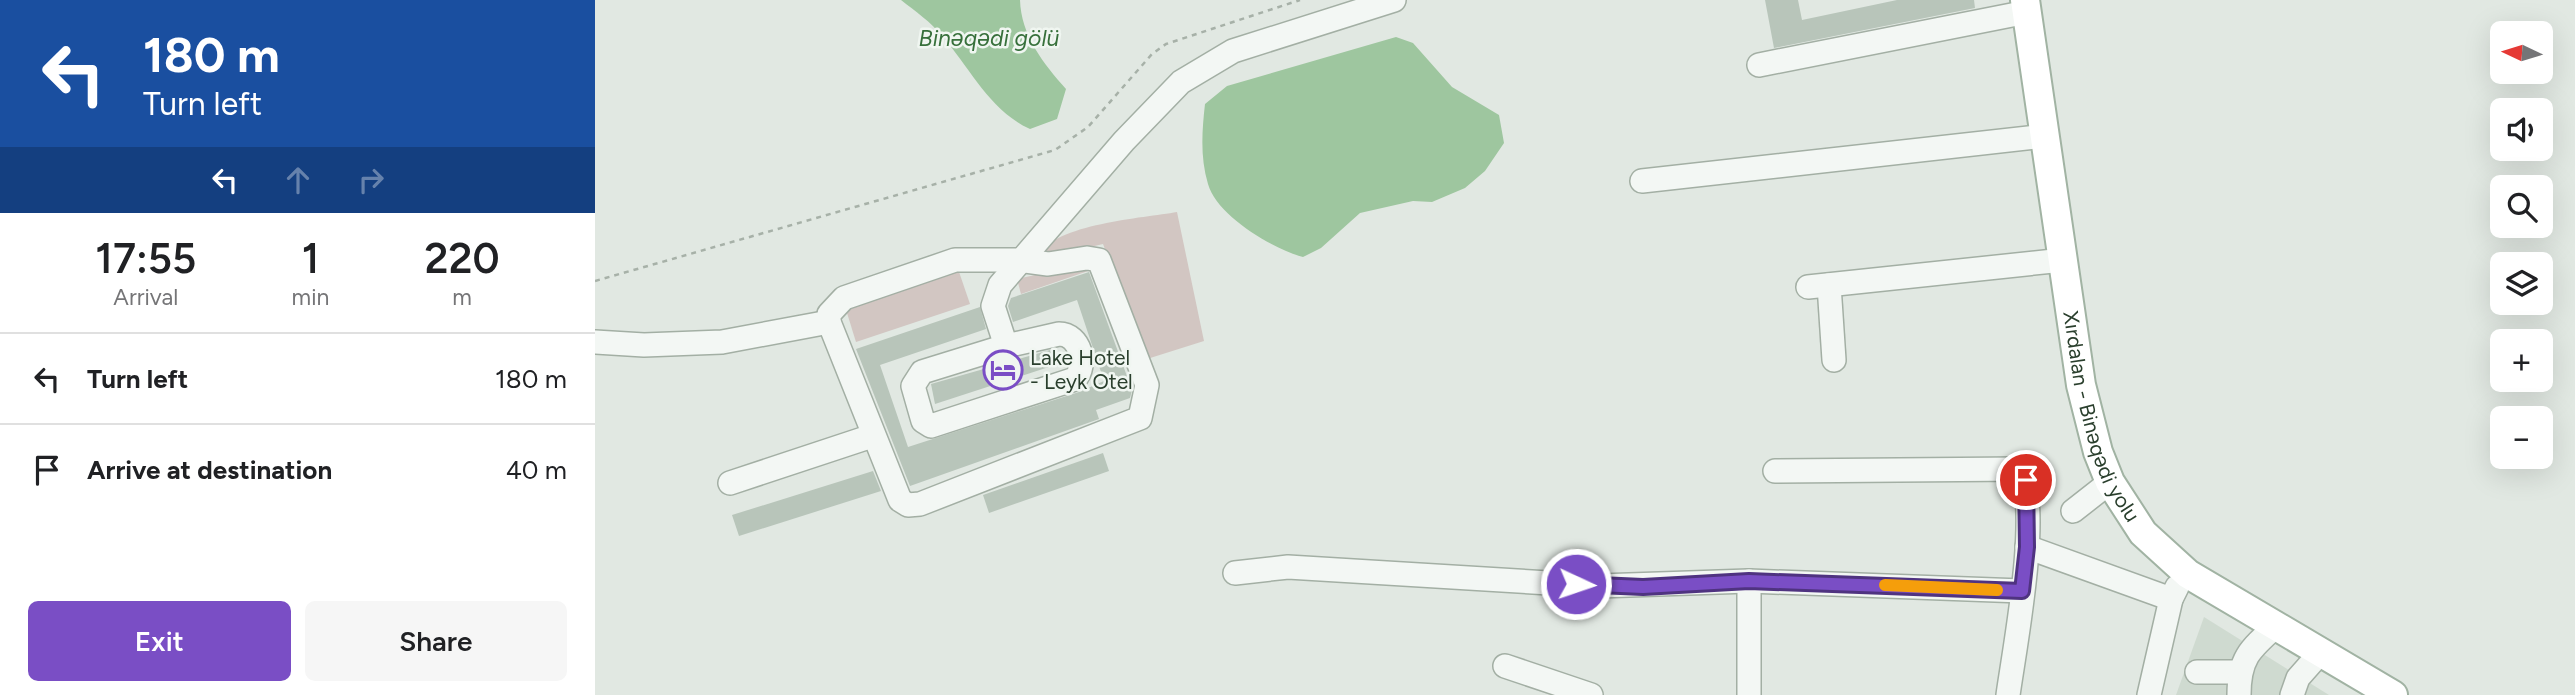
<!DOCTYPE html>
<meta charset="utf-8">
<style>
:root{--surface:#fff;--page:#f6f6f6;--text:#202124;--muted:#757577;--line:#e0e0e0;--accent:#7a4ec5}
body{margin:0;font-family:Figtree,sans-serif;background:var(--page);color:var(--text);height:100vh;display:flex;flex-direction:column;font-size:26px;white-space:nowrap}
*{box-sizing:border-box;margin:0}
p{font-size:23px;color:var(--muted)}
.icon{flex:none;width:38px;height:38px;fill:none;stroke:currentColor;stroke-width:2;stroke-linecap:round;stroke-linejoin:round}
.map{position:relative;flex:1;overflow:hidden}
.sheet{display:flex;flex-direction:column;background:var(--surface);width:595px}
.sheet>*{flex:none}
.guide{background:#1a4fa0;color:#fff;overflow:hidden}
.needle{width:46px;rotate:274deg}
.fabs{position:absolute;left:1895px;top:21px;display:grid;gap:14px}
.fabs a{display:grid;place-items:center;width:63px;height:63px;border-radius:10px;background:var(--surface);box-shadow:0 7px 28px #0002;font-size:35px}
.pin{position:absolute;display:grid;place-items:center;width:60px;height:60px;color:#fff;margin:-30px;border:4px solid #fff;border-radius:50%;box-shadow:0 2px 7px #0007}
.me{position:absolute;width:77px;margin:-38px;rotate:93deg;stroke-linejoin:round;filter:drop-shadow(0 0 5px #0008)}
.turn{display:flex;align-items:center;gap:24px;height:147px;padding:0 28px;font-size:32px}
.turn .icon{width:91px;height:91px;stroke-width:2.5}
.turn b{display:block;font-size:49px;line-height:60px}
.lanes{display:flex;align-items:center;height:66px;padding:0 28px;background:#0003;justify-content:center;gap:35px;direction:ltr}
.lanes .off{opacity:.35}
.eta{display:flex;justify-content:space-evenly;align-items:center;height:119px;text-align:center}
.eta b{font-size:42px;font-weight:600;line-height:49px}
.primary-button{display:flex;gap:14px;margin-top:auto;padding:14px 28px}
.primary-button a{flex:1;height:80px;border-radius:10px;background:var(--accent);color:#fff;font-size:28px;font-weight:600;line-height:80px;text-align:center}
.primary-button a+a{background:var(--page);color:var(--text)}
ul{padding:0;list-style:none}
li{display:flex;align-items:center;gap:21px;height:91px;padding:0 28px;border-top:2px solid var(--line)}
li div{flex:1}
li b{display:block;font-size:26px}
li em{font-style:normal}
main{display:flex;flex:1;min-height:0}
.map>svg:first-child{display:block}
.built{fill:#cfdad0}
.green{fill:#d2c6c2}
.water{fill:#9ec69f}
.building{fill:#b8c5ba}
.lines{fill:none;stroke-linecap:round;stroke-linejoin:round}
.minor-casing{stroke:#a3afa4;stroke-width:26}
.major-casing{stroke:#a1b3a3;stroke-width:32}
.path{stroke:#a7b1a8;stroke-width:2.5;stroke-dasharray:5 5;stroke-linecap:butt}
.minor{stroke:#f3f7f4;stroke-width:23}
.major{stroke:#fff;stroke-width:28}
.route-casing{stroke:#4f3380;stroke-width:18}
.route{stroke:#7a4ec5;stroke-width:12}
.slow{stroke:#f59e0b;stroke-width:12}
.labels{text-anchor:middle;stroke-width:5;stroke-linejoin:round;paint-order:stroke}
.poi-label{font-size:21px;fill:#2a3f2d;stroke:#f0f6f1;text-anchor:start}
.street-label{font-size:21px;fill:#2a3f2d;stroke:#f0f6f1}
.water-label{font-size:23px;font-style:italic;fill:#37703b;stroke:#f0f6f1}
</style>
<main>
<section class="sheet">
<div class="guide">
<div class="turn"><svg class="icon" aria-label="left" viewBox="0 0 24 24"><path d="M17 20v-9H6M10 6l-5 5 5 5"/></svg><div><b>180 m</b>Turn left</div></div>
<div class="lanes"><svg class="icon" aria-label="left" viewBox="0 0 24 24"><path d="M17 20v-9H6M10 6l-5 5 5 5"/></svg><svg class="icon off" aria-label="ahead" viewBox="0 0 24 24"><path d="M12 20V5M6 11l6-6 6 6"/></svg><svg class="icon off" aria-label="right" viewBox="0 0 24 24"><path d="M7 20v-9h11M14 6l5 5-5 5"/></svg></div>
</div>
<div class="eta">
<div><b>17:55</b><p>Arrival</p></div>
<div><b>1</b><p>min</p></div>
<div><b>220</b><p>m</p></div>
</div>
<ul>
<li><svg class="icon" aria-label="left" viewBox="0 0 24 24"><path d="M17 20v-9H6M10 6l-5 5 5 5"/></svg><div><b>Turn left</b></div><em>180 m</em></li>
<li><svg class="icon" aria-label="arrive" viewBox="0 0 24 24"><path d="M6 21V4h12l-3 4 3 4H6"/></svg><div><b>Arrive at destination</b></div><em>40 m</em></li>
</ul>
<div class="primary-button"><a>Exit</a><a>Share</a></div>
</section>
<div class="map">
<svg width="1980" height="695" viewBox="0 0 1980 695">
<rect width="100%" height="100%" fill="#e1e8e2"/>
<polygon class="built" points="1609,617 1734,695 1581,695"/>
<g class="green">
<path d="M582,212l27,129 -57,18 -44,-115 -55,13 -9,-2c16,-31 104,-37 138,-43z"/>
<polygon points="485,265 496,270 426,294 422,279"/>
<polygon points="362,266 375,304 261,342 252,313 260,302"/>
</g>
<g class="water">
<path d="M306,0h119c1,35 23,63 46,89l-9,30 -27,10c-41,-19 -59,-60 -88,-93 -11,-14 -27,-25 -41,-36z"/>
<path d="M801,37l17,6 39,44 47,28 5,28 -19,28 -20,17 -33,14 -19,-1 -53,12 -39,35 -18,9c-30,-8 -86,-41 -95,-73 -8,-27 -6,-53 -3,-80l22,-18z"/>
</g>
<g class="building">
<polygon points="1170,0 1203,0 1207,20 1302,0 1379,0 1380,8 1179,48"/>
<polygon points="494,272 537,390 535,398 501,410 504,419 315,486 261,349 385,307 391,329 285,365 313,447 484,392 509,381 482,300 418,322 413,306 416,298"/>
<polygon points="455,350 460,365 340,404 336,384"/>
<polygon points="508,453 514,471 394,513 388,495"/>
<polygon points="278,471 286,491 144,536 137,515"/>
</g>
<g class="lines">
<g class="minor-casing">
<g id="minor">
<polyline points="1164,65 1432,12"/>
<polyline points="1047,181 1450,136"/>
<polygon points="492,258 504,260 552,385 545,418 325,504 313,505 305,500 234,322 234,314 249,298 360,260 423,260 453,264"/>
<polyline points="1234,285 1239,360"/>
<polyline points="1213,287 1468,260"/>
<path d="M464,334c21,0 29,31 16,45l-144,47 -8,-5 -10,-35 9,-14 84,-26z"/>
<polyline points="0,342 49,345 127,342 234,322"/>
<polyline points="411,346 398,306 405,285 529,141 586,82 638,51 799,0"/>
<path d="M1180,471l245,-2c21,42 -5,176 -12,226"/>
<polyline points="135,483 277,436"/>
<polyline points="1478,511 1515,482"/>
<polyline points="1432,547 1576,599"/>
<polyline points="640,573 693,567 1004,586 1154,581 1427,591"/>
<polyline points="1154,581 1154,695"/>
<polyline points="910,666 996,695"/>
<polyline points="1602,672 1644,672"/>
<polyline points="1554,695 1576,599 1582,587"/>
<path d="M1644,695c0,-37 11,-46 37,-69"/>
<polyline points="1697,695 1703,678 1726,652"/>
</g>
</g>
<g class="major-casing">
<g id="major">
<path id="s1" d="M1430,0l56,385 17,67 12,30 33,51 45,41 205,121"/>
</g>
</g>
<polyline class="path" points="0,281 460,150 493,127 557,54 571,44 705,0"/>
<use href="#minor" class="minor"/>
<use href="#major" class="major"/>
</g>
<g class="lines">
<g class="route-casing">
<polyline id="route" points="981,584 1048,587 1154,581 1427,591 1432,547 1431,480"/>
</g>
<use href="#route" class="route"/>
<polyline class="slow" points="1290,585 1402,590"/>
</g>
<defs>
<g id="hotel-ring" transform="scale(2.0125)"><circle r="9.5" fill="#f0f6f1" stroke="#7a4ec5" stroke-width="1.5"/><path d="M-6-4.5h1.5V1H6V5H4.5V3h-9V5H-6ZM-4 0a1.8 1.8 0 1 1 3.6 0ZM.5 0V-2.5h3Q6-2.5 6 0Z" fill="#7a4ec5"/></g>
</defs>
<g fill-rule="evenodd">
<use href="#hotel-ring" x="408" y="370"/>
</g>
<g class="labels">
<g class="poi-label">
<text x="435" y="365">Lake Hotel<tspan x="435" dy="24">- Leyk Otel</tspan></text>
</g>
<g class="street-label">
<text dy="7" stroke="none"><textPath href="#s1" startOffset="425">Xırdalan - Binəqədi yolu</textPath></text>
</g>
<g class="water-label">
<text x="394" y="46">Binəqədi gölü</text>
</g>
</g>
</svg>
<div class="fabs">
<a><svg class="needle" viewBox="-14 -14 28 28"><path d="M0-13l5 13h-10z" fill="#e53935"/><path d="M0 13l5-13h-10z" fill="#757577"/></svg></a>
<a><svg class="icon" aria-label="sound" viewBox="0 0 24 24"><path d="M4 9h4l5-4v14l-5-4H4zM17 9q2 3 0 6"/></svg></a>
<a><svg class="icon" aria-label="search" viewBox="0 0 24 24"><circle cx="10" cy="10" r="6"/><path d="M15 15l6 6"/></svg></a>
<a><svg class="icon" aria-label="layers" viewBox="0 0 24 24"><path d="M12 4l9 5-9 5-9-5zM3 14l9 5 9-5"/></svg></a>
<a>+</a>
<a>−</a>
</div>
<div class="pin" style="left:1431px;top:480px;background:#d93025"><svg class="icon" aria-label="arrive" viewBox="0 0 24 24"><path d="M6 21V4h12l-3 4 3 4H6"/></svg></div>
<svg class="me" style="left:981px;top:584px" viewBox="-20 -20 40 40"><circle r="17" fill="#7a4ec5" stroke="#fff" stroke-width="3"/><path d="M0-11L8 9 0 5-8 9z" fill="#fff"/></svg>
</div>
</main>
